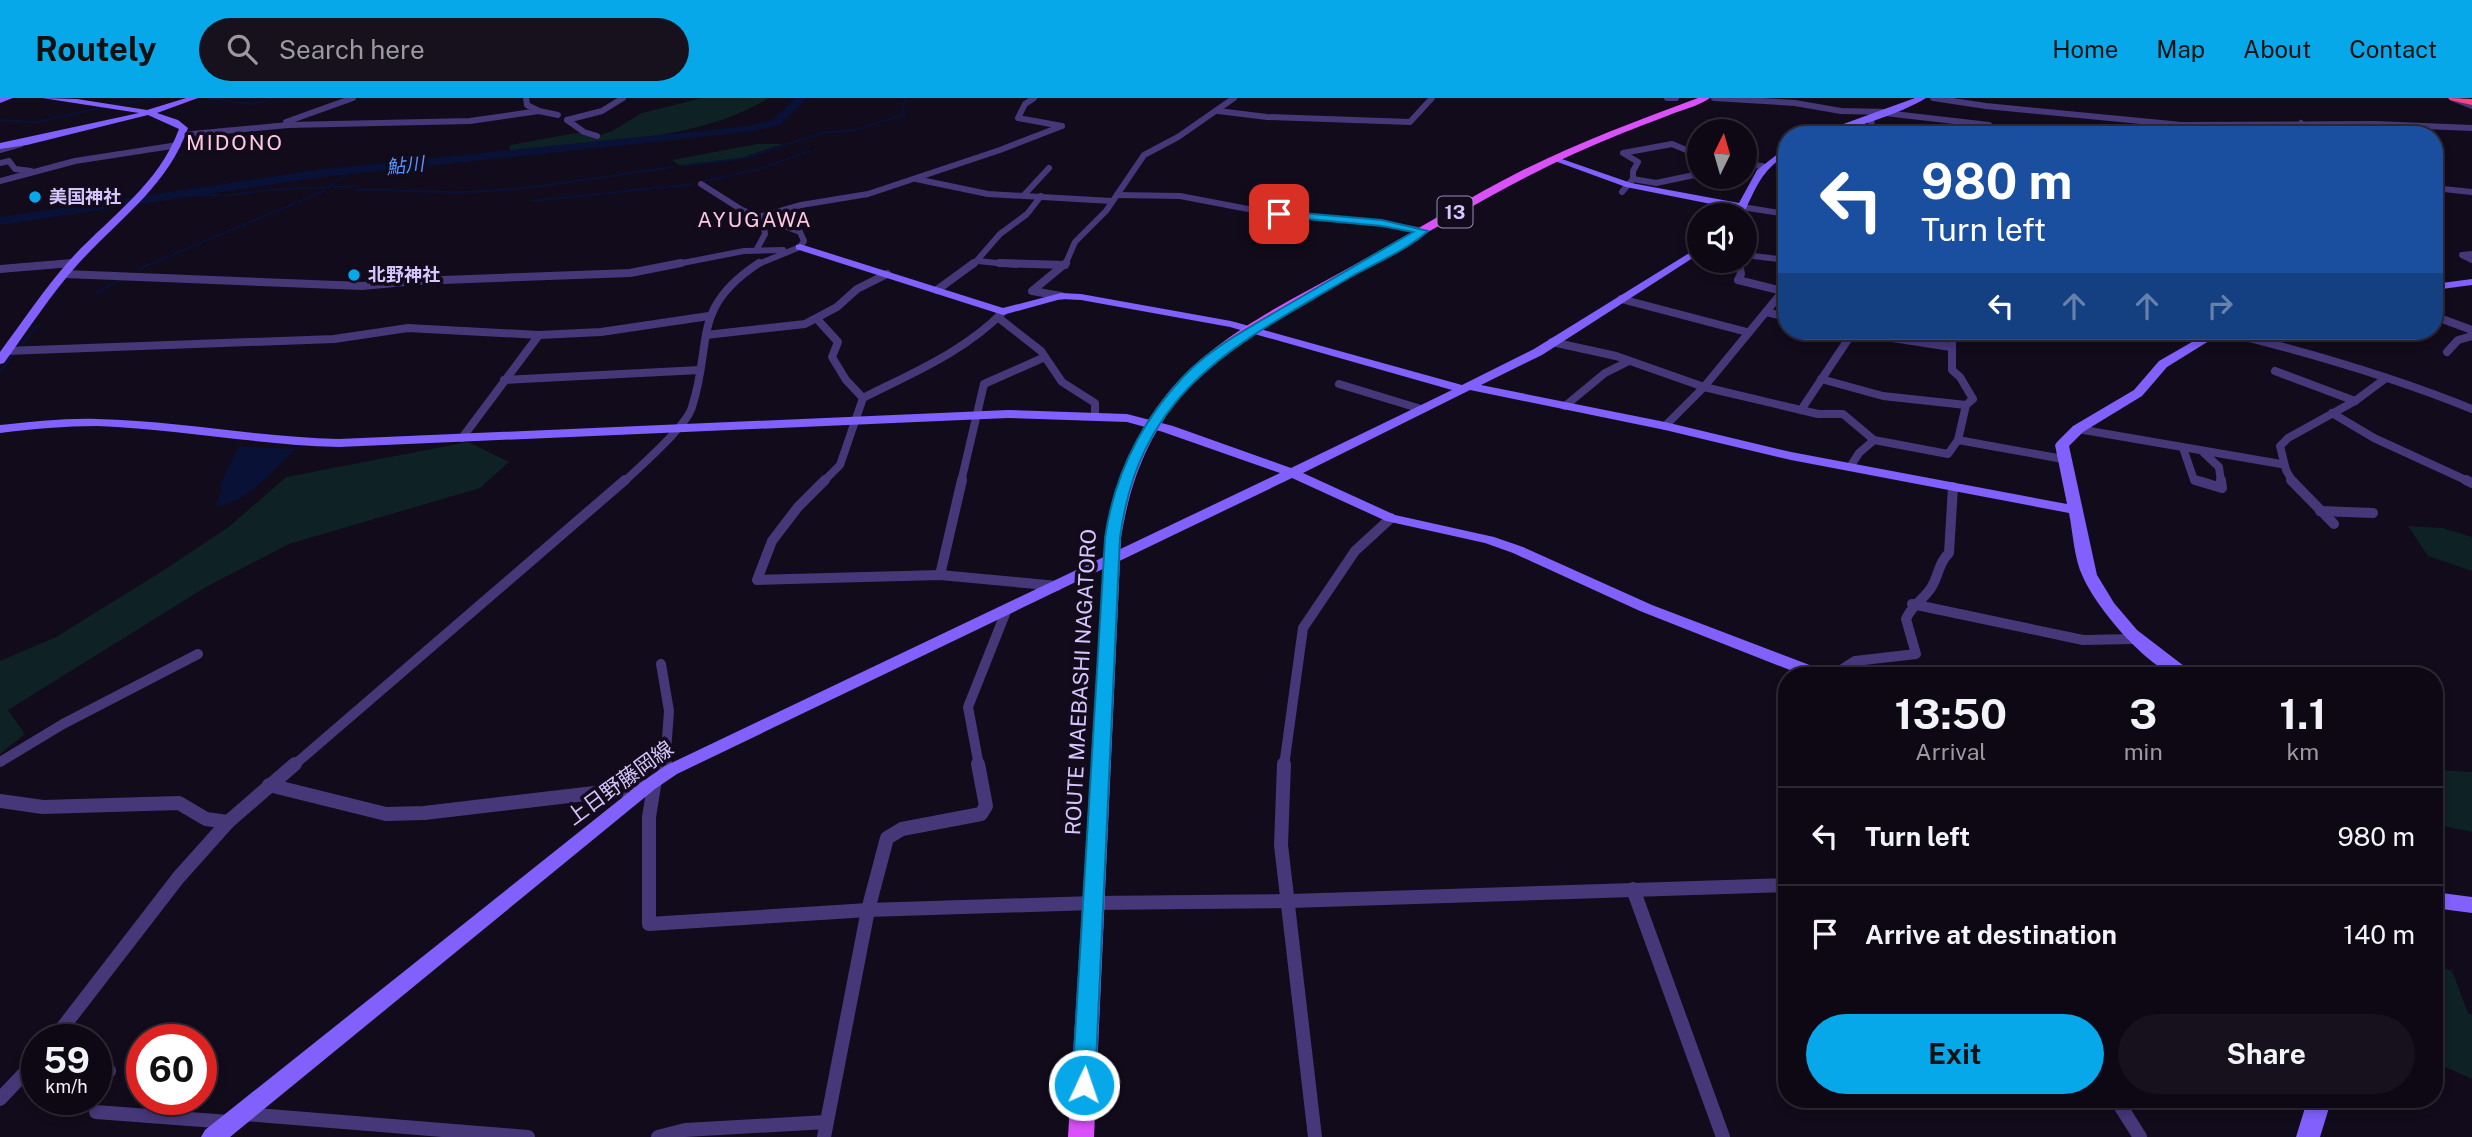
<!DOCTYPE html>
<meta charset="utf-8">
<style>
:root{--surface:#0d0814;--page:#16111d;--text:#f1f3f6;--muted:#9a9aa0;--line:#2d2934;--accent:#06a8e9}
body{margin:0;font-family:"Public Sans","Noto Sans JP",sans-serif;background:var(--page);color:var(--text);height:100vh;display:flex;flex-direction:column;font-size:26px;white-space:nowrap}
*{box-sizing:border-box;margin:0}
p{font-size:23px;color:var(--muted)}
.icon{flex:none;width:38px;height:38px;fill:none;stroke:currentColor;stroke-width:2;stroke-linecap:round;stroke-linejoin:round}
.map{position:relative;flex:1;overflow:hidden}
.drawer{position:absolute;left:1778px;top:569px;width:665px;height:441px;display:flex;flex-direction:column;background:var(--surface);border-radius:28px;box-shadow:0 4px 10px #0003,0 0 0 2px var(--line)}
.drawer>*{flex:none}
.banner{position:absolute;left:1778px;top:28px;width:665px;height:214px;border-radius:28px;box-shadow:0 4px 10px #0003,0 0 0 2px var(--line);background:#1a4fa0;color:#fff;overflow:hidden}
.needle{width:46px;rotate:5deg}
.tools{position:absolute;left:1687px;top:21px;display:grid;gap:14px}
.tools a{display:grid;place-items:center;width:70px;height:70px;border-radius:50%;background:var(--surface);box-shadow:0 4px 10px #0003,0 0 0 2px var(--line);font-size:35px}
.speed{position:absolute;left:21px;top:926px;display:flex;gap:14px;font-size:35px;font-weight:700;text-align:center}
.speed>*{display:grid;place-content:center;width:91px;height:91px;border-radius:50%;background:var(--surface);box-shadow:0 4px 10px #0003,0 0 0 2px var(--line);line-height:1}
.speed small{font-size:18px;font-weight:400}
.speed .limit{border:10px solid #d22;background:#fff;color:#111}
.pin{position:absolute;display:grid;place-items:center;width:60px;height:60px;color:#fff;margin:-30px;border-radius:14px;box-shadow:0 4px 10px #0006}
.me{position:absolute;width:77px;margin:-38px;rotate:3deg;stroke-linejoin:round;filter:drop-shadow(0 0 5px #0008)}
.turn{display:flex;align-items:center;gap:24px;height:147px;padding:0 28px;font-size:32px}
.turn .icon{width:91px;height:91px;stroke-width:2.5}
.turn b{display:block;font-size:49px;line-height:60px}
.lanes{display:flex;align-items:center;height:66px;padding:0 28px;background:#0003;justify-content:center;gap:35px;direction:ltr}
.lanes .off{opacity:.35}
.eta{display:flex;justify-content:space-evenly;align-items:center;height:119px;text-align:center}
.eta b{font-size:42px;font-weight:700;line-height:49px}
.button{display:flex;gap:14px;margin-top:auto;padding:14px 28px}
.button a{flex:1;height:80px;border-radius:42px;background:var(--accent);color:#111;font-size:28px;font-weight:700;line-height:80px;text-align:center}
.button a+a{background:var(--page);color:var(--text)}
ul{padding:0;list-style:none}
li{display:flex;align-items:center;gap:21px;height:98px;padding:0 28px;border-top:2px solid var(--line)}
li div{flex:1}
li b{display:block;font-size:26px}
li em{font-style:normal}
header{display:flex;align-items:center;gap:42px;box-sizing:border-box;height:98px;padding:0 35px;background:var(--accent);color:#111}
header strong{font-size:33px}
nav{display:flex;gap:38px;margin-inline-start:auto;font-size:24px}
.search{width:490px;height:63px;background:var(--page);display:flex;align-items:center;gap:18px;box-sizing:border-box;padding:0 24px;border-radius:38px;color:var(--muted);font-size:26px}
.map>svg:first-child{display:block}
.green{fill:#0e2124}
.water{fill:#091136}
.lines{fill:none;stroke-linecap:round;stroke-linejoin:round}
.stream-far1{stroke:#091136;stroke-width:2}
.stream{stroke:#091136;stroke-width:2.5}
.river{fill:#091136;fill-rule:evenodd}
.street-far3{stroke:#463779;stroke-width:6}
.street-far2{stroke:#463779;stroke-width:8}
.street-far1{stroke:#463779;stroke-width:10}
.street{stroke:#463779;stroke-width:14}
.secondary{fill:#8160fb;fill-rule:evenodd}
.primary{fill:#da51fa;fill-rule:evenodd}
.highway{fill:#fa457a;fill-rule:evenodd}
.route{fill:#06a8e9;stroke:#046d97;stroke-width:2}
.poi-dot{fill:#06a8e9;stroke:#110b1b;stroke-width:2.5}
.labels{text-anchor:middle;stroke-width:7;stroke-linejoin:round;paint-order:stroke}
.far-poi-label{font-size:18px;font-weight:bold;fill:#d7c6fd;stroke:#110b1b;text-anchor:start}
.far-water-label{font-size:19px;font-style:italic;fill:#5791fa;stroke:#110b1b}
.shield{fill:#110b1b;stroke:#9c8eb9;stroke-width:2}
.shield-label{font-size:19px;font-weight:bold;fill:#d7c6fd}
.far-quarter-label{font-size:21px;letter-spacing:2px;fill:#fdc8e0;stroke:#110b1b}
.street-label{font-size:21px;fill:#d7c6fd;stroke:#110b1b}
</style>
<header>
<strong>Routely</strong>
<div class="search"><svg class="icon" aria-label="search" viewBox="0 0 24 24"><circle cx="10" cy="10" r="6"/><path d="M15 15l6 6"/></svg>Search here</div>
<nav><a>Home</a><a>Map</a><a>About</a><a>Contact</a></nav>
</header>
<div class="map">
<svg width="2472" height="1039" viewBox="0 0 2472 1039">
<rect width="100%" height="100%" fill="#110b1b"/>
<g class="green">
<path d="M702,0h67c-71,44 -178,44 -260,53l1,-6 71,-13 14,5 17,-6 30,-18z"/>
<polygon points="757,46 783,46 735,62 679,67 672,62"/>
<polygon points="468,344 509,364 480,390 289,446 206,489 8,612 25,636 0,656 0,563 56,539 164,472 230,428 286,379"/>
<polygon points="2408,428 2443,430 2472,439 2472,473 2428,458"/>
<polygon points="2434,672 2472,674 2472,734 2434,726"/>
<polygon points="2434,867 2452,873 2468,915 2472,917 2472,981 2434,964"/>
</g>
<path class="water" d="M239,348l57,3c-23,19 -50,58 -81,56l7,-16 -3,-1z"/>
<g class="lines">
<g class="stream-far1">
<polyline points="207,0 252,6 275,0"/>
<polyline points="112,7 157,0"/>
<polyline points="0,22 37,24 105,9"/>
<polyline points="683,68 745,60 823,35 859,31 905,16 902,12 906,0"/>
<polyline points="704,83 759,71 810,53"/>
<polyline points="329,88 353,72"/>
<path d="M357,92c36,-1 72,3 108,2 70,-2 138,-16 208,-25"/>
<polyline points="179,97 219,97"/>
<polyline points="227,97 283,91 360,88"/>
<polyline points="533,103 693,86"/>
<polyline points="148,167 324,93"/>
</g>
<g class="stream">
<polyline points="138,172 152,165"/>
<polyline points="96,195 122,181"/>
<polyline points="19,249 39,226"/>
<polyline points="0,274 15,255"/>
</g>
<polygon class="river" points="796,0 807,0 780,27 749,34 323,79 0,127 0,119 323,71 749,28 772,22"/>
<g class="street-far3">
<polyline points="526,0 527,7 539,13"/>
<polyline points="1034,0 1025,6 1018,20 1062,28"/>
<polyline points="1667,0 1676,0"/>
<polyline points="1714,0 1795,5 1841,13 1888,14"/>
<polyline points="1933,0 1986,8 2182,27 2376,26 2472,30"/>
<polyline points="2452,0 2472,8"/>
<polyline points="1218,13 1267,19 1410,24 1432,0"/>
<polyline points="1885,15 1989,27"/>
<polyline points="567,22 602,13 623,0"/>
<polyline points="567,22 584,34 597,38"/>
<polyline points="286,24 353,0"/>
<polyline points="2301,25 2316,37"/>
<polyline points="181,37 288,27 470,23 539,13 558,17"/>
<polyline points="1870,37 1872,20"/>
<polyline points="0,52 21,46"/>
<polyline points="0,65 9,63 15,71 31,73"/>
<polyline points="1745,66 1762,68"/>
<polyline points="916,81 988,96 1112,103"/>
<polyline points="1633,81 1656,85 1699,76"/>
<polyline points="0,83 75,63 178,47"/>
<polyline points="701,86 742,112 800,134 804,143 800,149 756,167"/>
<polyline points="2434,90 2472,94"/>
<polyline points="1622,94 1633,81 1633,73 1638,64 1623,55 1672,46 1691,54 1699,54"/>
<polyline points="1024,97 1049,70"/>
<polyline points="1117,97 1180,98 1269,115 1382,125 1423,133"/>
<polyline points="1742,109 1787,116"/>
<polyline points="757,151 765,136 762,118 801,107 868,96 1000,52 1062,28"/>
<polyline points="2472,156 2462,157 2472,162"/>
<polyline points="1745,157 1787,162"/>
<polyline points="978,163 1016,167"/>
<polyline points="1739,163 1740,167"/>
<polyline points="51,167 73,165"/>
<polyline points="672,167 744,153 783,152"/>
<polyline points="973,167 1000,136 1027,116 1041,98"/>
<polyline points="1065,167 1075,144 1106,113 1144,57 1178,39 1234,0"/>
</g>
<g class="street-far2">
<polyline points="999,165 1065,167"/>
<polyline points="0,171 72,165"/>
<polyline points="65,176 362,188 416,183 630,175 681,165"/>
<polyline points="937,192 974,165"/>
<polyline points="1061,198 1032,193 1066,165"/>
<polyline points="1621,201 1747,234"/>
<polyline points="1766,214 1787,219"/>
<polyline points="2434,218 2472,232"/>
<polyline points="817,221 838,244 832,259 846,282 863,300"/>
<polyline points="1000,221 1041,253 1062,284 1095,305 1095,317"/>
<polyline points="1847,233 1951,249"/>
<path d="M2222,233c85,21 169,45 250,78"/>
<polyline points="706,237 805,226 837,209 857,191 887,176"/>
<polyline points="1552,244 1616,258 1704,289 1818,316 1843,316 1874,342 1948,356 1958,342 1966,307 1973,301 1960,279 1952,272 1952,233"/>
<polyline points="6,253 334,241 408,230 539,237 601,234 709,218"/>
<polyline points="2447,254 2458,242 2472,238"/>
<polyline points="2275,273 2355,303"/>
<polyline points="1821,281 1883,298 1966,307"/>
<polyline points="504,282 700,272"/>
<polyline points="1339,286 1421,311"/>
<polyline points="1565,308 1605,275 1629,263"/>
<polyline points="1801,312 1853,234"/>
<polyline points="2332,315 2374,340 2470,384"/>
<polyline points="1665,328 1704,289 1783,193 1738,182 1741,176 1739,165"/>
<polyline points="2078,331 2281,366"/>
<polyline points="462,340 539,237"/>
<polyline points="1958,342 2063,361"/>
<polyline points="2183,350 2194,382 2201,384"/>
<polyline points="2204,355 2219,369 2221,384"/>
<polyline points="1850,369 1859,355 1874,342"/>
<path d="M624,384c15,-15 63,-56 68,-75 21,-65 -2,-99 67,-144"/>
<path d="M823,384l17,-17 23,-67c49,-25 101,-46 140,-86"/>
<polyline points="961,384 984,286 1045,259"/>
<polyline points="2293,384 2286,372 2280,348 2288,340 2355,303 2386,280"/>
</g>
<g class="street-far1">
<polyline points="825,382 798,409 772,443 757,482 940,477 1057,488"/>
<polyline points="2195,382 2222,390 2221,382"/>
<polyline points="2291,382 2334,426"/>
<polyline points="2466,382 2472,385"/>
<polyline points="2320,413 2373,415"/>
<polyline points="940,477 962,382"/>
<polyline points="1912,506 2083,542 2134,541"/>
<polyline points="661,566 669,613 665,668"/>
<path d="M1832,578l23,-15 61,-7 -10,-35c6,-14 17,-19 25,-31 8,-12 7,-25 18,-35l4,-66"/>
<polyline points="0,664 63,626 198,556"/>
<polyline points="293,668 625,382"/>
<polyline points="979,668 968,609 1007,511"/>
<polyline points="1284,668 1303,530 1355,453 1391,420"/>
</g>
<g class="street">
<polyline points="1284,666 1281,747 1315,1039"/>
<polyline points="664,676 665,666"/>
<polyline points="269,687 386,716 424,715 654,688 649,719 649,826 868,812 1093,805 1290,803 1787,787"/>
<polyline points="0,703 43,709 179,705 206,721 228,724"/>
<polyline points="1633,791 1723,1039"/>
<polyline points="53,942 178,780 228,724 295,666"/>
<polyline points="96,971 109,973"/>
<polyline points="0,1001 37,962"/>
<polyline points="2116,1001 2140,1039"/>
<polyline points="96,1014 229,1024"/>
<polyline points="245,1016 528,1039"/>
<polyline points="658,1039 685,1032 827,1024"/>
<polyline points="824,1039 868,812 887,740 902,731 981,716 986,708 978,666"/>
</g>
<g class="secondary">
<polygon points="0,0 13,0 0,5"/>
<path d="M42,0l35,1 70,11 39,-12h12l-41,15 21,7 10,8c-21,59 -69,91 -110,136 -27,30 -50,66 -74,99l-4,1v-12c23,-31 44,-63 69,-91 40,-44 89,-75 110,-132l-31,-14 -121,30 -27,4v-6l139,-30z"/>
<path d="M1915,0h11c-21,14 -88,37 -113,37z"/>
<path d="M1787,49v7c-27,18 -31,34 -44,61h-10l3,-6 -110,-22 -74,-27 7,-2 72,25 108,20 18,-33z"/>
<path d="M800,146l203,64 58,-15 20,1 150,27 231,64 72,-36 165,-102v7l-157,101 -61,30 184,37 126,30 276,52 -12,-59 2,-3 16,-16 61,-36 25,-29 52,-30h14l-58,36 -25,29 -59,36 -14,14 28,129 17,28 23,27 60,46c-7,0 -16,1 -22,-1 -31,-11 -79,-68 -92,-98 -9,-18 -10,-44 -14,-64l-278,-53 -126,-30 -195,-40 -167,83 92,42 99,22 29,10 129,58 176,67 2,4h-25l-165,-65 -127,-58 -28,-10 -99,-22 -94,-43 -615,296 -22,15 -425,348h-29l4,-7 438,-349 22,-15 615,-293 -117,-41 -36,-10 -119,-4 -669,29c-81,-2 -161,-18 -242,-21 -32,0 -65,3 -97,7v-8c32,-3 65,-7 97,-6 81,2 161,18 242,20l669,-29 119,4 46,12 118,42 161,-78 -222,-63 -149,-27 -20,-1 -58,16 -207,-66v-4z"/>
<polygon points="2472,181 2472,187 2434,192 2434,186"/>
<polygon points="2434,794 2472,799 2472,815 2434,810"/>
<polygon points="2305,1001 2327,1001 2328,1013 2320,1039 2296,1039 2304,1013"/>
</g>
<path class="primary" d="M1698,0h12c-11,8 -29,12 -43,18 -30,11 -60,23 -89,36 -69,31 -134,71 -199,109 -130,75 -232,113 -258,277l-27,599h-26l37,-599c9,-53 28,-102 62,-144 49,-60 122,-92 187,-129 56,-31 110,-65 167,-94 57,-28 117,-51 177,-73z"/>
<polygon class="highway" points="2448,0 2472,1 2472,7 2450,2"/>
</g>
<path class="route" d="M1279,113l103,9 46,11c-20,18 -50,31 -74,44 -117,69 -214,112 -234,263l-25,547 -3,7 -8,3 -8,-3 -4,-7 33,-547c9,-63 35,-115 78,-161 27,-29 67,-50 101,-70 43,-25 86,-50 129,-75l-31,-6 -107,-10v-4z"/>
<g class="poi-dot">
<circle cx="35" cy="99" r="7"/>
<circle cx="354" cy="177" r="7"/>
</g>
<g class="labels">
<g class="far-poi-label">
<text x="49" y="105">美国神社</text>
<text x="368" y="183">北野神社</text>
</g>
<g class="far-water-label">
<text transform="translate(405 67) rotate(-6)" y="7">鮎川</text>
</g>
<rect class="shield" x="1437.5" y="98.5" width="35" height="31" rx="5"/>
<g class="shield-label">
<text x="1455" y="121">13</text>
</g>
<g class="far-quarter-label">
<text x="235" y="52">MIDONO</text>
<text x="755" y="129">AYUGAWA</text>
</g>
<g class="street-label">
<text transform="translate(1081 584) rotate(-87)" y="7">ROUTE MAEBASHI NAGATORO</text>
<text transform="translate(620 685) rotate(-36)" y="7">上日野藤岡線</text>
</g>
</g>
</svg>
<div class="tools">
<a><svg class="needle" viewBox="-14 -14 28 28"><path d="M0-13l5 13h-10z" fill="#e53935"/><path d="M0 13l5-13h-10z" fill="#9a9aa0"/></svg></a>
<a><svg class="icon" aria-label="sound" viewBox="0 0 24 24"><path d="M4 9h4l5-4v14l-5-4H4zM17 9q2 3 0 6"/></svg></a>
</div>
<div class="speed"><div>59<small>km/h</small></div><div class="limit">60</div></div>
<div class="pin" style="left:1279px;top:116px;background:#d93025"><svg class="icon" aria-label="arrive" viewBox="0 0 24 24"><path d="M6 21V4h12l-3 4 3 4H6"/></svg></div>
<svg class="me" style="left:1084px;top:987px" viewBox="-20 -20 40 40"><circle r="17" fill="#06a8e9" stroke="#fff" stroke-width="3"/><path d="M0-11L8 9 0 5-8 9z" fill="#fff"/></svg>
<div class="banner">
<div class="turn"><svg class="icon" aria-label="left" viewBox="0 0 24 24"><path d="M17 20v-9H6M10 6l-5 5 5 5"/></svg><div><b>980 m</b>Turn left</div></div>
<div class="lanes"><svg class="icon" aria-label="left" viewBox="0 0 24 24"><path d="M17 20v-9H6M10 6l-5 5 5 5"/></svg><svg class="icon off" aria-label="ahead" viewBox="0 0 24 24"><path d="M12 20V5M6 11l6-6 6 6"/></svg><svg class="icon off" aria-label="ahead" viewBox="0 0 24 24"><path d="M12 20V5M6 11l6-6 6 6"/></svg><svg class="icon off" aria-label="right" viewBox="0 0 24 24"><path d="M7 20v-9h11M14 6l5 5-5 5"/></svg></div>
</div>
<section class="drawer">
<div class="eta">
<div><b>13:50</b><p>Arrival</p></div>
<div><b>3</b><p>min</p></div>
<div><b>1.1</b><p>km</p></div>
</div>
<ul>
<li><svg class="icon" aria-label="left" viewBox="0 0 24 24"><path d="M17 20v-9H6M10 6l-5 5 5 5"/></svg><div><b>Turn left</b></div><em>980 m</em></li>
<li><svg class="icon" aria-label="arrive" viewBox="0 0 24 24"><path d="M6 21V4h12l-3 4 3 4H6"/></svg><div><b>Arrive at destination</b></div><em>140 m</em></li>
</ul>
<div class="button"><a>Exit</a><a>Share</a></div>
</section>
</div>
